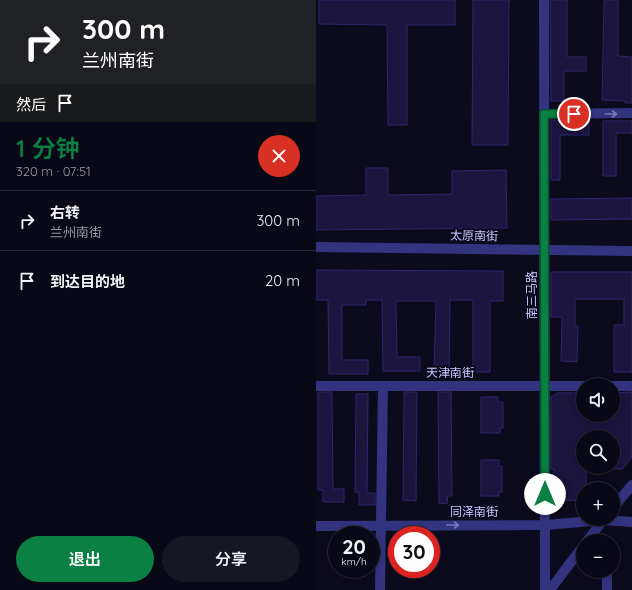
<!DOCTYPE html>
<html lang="zh">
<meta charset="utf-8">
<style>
:root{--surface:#090816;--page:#171623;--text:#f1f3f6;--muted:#999aa1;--line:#292935;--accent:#0b8043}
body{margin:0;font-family:Quicksand,"Noto Sans SC",sans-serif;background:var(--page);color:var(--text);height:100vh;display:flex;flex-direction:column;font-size:15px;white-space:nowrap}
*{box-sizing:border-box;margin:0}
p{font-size:13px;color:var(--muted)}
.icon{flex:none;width:22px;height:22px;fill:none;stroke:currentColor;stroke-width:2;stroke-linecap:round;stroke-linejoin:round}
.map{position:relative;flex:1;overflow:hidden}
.drawer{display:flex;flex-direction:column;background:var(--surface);width:316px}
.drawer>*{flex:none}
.top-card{background:#202124;color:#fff;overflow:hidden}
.fabs{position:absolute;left:260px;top:378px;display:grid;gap:8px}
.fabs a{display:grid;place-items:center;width:44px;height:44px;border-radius:50%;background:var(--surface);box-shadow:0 2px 6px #0003,0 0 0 1px var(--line);font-size:20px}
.speed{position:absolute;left:12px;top:526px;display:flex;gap:8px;font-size:20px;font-weight:700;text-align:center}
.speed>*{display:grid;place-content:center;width:52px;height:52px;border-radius:50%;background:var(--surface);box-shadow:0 2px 6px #0003,0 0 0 1px var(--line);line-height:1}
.speed small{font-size:10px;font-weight:400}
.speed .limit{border:6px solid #d22;background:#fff;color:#111}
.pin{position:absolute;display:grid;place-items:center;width:34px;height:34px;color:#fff;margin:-17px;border:2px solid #fff;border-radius:50%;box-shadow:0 1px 4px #0007}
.me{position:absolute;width:44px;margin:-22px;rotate:0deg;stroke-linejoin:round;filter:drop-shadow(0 0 3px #0008)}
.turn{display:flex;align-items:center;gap:14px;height:84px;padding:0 16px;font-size:18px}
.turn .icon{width:52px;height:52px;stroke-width:2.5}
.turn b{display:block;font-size:28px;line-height:34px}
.then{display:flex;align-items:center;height:38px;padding:0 16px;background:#0003;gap:8px;font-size:15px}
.round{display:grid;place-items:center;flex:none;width:42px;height:42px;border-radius:21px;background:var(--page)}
.headline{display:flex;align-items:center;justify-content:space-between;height:68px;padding:0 16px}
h1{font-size:24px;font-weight:600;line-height:30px;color:var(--accent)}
.action{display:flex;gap:8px;margin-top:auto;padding:8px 16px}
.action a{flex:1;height:46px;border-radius:24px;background:var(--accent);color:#fff;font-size:16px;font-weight:600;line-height:46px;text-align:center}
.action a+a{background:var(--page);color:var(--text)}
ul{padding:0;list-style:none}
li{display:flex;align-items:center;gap:12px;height:60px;padding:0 16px;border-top:1px solid var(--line)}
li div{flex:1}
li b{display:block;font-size:15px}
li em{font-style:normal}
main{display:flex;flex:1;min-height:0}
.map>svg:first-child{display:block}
.building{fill:#1b153f;stroke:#2f266c}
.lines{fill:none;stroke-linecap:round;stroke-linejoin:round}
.minor{stroke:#32347f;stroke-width:10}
.oneway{stroke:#7676b9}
.route-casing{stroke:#07532c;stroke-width:10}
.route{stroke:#0b8043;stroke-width:7}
.labels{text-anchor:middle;stroke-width:4;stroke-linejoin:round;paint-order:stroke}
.street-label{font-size:12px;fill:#c9c6ff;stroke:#0c0a1d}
</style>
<main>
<section class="drawer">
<div class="top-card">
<div class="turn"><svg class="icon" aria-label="right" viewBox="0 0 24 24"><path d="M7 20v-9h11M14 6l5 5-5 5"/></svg><div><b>300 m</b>兰州南街</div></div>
<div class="then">然后<svg class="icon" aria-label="arrive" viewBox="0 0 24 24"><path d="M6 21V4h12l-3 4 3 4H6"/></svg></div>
</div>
<div class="headline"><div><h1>1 分钟</h1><p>320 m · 07:51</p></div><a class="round" style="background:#d93025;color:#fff"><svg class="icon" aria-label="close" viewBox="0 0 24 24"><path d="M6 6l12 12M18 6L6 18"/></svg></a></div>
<ul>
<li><svg class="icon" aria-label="right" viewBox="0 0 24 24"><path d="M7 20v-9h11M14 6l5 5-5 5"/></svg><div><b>右转</b><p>兰州南街</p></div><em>300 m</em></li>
<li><svg class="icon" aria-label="arrive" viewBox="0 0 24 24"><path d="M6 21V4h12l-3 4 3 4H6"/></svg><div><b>到达目的地</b></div><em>20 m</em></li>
</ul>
<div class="action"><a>退出</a><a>分享</a></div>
</section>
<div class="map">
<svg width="316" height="590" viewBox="0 0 316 590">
<rect width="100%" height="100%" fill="#0c0a1d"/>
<g class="building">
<polygon points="3,0 139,0 139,25 91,25 91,125 72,125 71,25 3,24"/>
<polygon points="157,0 193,0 192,145 156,145"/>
<polygon points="234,0 251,0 251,57 270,57 270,71 248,71 248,101 235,101"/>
<polygon points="288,0 302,0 302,56 316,57 316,103 309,103 309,101 286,100"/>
<polygon points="235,120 273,121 273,135 244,135 244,180 235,180"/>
<polygon points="287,121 316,121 316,133 300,133 300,176 287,176"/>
<polygon points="50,168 72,168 72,195 136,194 136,171 190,170 191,228 0,230 0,196 50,195"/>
<polygon points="316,198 316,219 235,220 235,199"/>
<polygon points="0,270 187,271 187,301 174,301 174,372 157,372 157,300 134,300 133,371 118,371 120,301 80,301 81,357 104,357 104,371 67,371 66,300 50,300 50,305 26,305 26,360 52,360 52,374 13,374 12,300 0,300"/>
<polygon points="235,272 316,272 316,372 298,372 298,325 308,325 308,299 259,299 259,326 262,326 261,362 245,361 246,317 235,317"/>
<polygon points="2,392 16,392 17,489 28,489 28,502 7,502 7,490 2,490"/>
<polygon points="88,392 101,392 100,501 87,500"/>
<polygon points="122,392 135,392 136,496 131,496 132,503 123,504"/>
<polygon points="316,392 316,457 306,469 297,469 297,437 267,437 267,467 270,467 270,489 267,489 267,500 239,501 238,469 235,469 235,397 241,393 267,393 267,415 297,415 297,393"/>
<polygon points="40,394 52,394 51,493 59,493 59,505 43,505 43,492 39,492"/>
<polygon points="165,397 182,397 182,402 187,402 187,428 184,428 184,433 165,433"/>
<polygon points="165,460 183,460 183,466 186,466 186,492 183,492 183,496 165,496"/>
</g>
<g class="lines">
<g class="minor">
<polyline points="228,0 229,590"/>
<polyline points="228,114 316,113"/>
<polyline points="0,247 316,251"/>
<polyline points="0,386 267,386"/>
<polyline points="297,386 316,386"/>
<polyline points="297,508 316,485"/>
<polyline points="0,526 229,525 288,520 316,522"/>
<polyline points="271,541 288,519"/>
<polyline points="285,571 291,576 291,590"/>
<polyline points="64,590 67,386"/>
<polyline points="234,590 267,546"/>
</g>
</g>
<defs><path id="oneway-shaft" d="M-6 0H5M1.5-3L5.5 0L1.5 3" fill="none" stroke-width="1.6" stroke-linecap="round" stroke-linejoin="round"/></defs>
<g class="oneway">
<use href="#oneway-shaft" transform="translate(295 114)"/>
<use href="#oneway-shaft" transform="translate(137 525)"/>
</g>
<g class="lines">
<g class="route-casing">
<polyline id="route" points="229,494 228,114 258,114"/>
</g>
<use href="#route" class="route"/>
</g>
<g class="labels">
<g class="street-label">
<text transform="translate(158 236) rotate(1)" y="4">太原南街</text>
<text transform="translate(216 295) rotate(-90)" y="4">南三马路</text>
<text x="134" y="377">天津南街</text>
<text x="158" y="516">同泽南街</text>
</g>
</g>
</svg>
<div class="fabs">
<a><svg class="icon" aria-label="sound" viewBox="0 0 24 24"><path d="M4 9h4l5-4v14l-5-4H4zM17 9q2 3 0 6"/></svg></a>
<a><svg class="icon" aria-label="search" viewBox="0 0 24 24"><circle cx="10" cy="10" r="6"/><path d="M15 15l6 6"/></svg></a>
<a>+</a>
<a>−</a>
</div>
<div class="speed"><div>20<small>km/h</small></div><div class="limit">30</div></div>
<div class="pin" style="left:258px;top:114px;background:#d93025"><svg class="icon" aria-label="arrive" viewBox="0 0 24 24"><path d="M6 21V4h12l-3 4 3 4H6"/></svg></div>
<svg class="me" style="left:229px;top:494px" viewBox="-20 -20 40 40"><circle r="19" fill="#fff"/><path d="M0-13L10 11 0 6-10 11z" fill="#0b8043"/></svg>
</div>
</main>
